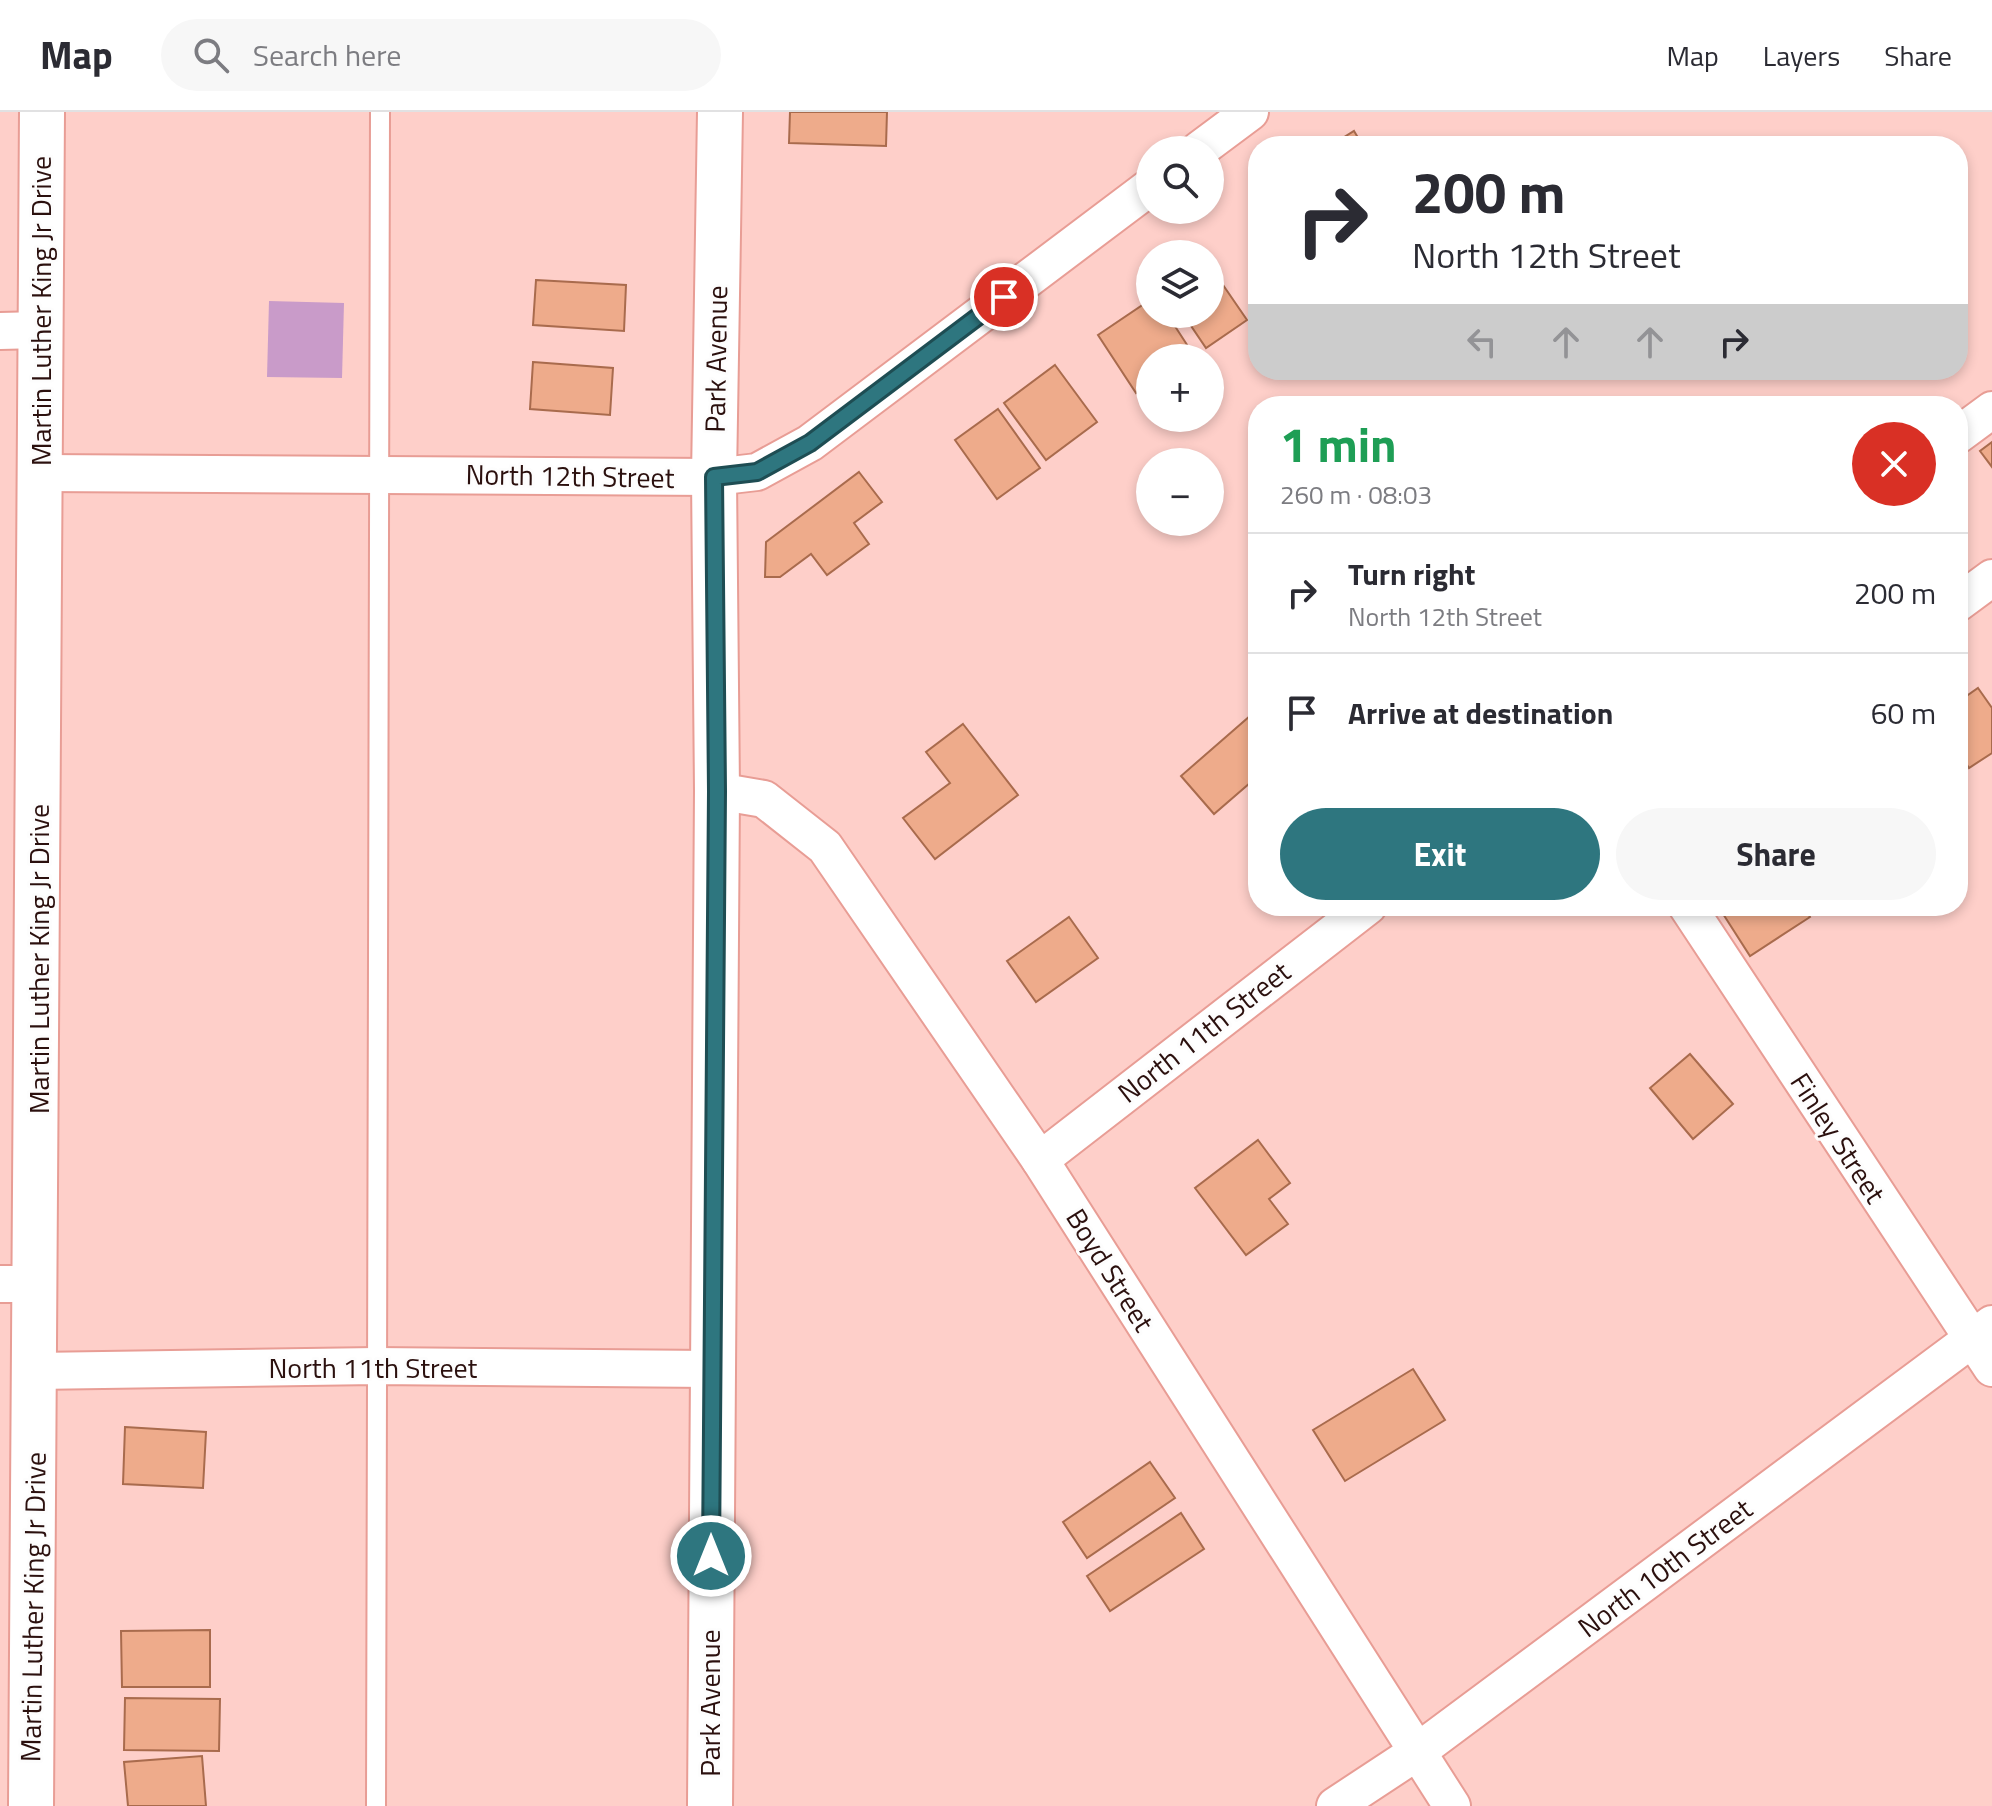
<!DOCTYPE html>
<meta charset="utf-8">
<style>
:root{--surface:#fff;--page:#f7f7f7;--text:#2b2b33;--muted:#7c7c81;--line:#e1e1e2;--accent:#2e767f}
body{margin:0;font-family:"Titillium Web",sans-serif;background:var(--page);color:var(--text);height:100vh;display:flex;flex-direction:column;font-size:30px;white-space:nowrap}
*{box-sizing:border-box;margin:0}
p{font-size:26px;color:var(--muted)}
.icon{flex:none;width:44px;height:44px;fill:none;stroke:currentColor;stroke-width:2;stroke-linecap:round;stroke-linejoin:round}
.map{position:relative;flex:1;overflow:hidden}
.side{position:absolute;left:1248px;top:284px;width:720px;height:520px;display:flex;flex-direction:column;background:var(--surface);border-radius:32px;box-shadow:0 4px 12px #0003}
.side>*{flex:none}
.hud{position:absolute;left:1248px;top:24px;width:720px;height:244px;border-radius:32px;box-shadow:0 4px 12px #0003;background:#fff;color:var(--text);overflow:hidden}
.buttons{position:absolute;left:1136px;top:24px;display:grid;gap:16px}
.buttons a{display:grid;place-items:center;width:88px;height:88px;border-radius:50%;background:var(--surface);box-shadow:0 4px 12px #0003;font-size:40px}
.pin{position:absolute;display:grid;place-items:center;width:68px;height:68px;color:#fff;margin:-34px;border:4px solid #fff;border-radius:50%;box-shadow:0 2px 8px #0007}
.me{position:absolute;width:88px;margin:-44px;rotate:0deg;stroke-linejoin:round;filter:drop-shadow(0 0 6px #0008)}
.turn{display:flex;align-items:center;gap:28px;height:168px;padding:0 32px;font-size:36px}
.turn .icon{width:104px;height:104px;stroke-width:2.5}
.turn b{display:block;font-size:56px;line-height:68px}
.lanes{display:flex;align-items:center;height:76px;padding:0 32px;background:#0003;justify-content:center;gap:40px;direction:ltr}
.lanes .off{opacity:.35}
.round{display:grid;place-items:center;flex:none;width:84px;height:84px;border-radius:42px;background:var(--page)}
.head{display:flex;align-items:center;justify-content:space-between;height:136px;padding:0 32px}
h1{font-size:48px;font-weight:700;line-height:60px;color:#1e9e55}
.primary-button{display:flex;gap:16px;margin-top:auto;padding:16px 32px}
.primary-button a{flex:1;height:92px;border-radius:48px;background:var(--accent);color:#fff;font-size:32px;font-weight:700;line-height:92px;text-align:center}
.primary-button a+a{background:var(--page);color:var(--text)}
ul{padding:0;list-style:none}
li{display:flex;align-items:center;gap:24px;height:120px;padding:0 32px;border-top:2px solid var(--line)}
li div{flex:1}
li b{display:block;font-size:30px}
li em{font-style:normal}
header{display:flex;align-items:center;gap:48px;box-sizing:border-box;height:112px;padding:0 40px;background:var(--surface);border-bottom:2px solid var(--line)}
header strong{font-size:38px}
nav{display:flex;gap:44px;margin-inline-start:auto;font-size:28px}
.search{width:560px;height:72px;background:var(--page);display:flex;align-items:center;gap:20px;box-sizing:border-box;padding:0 28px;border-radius:44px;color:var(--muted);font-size:30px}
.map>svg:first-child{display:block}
.green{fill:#c99bc9}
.building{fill:#eeab8b;stroke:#a96b4d;stroke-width:2}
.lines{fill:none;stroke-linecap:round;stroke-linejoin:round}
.service-casing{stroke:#e89d95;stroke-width:22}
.minor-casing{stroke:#e89d95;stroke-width:40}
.primary-casing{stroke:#e89d95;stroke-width:48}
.service{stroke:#fff;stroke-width:18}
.minor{stroke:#fff;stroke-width:36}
.primary{stroke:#fff;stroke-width:44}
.route-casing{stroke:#1e4d53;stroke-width:20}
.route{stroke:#2e767f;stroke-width:14}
.labels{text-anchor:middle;stroke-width:6;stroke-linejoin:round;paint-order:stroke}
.street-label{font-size:28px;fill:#2b100e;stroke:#fdfdfd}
</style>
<header>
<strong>Map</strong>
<div class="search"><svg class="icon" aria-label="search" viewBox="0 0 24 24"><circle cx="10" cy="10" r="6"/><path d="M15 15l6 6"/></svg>Search here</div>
<nav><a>Map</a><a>Layers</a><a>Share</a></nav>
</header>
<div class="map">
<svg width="1992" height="1694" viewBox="0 0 1992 1694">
<rect width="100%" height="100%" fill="#fecfc9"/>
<polygon class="green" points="269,189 344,191 342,266 267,265"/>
<g class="building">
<polygon points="790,0 887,0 886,34 789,31"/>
<polygon points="1354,19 1363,34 1330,34"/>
<polygon points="1210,154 1247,208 1206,236 1183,202 1210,202"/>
<polygon points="536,168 626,173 624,219 533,213"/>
<polygon points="1150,188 1150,202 1167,202 1193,242 1188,246 1150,246 1150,271 1136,281 1098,223"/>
<polygon points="533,250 613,256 610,303 530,297"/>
<polygon points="1055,253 1097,310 1046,348 1004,291"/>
<polygon points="998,297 1040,356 997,387 955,328"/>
<polygon points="1992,330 1992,355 1980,339"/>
<polygon points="859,360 882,390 854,411 869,432 827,463 811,442 780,465 765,465 766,430"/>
<polygon points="1978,576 1992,596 1992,641 1969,656 1958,639 1958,590"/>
<polygon points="1258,597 1258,664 1214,702 1181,664"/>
<polygon points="963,612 1018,683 935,747 903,706 950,671 926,640"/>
<polygon points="1718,794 1804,794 1810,805 1750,844"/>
<polygon points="1069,805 1098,846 1036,890 1007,849"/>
<polygon points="1690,942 1733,992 1693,1027 1650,976"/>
<polygon points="1258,1028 1290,1071 1269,1087 1288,1112 1246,1143 1195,1076"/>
<polygon points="1413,1257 1445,1308 1345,1369 1313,1318"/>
<polygon points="125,1315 206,1320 203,1376 123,1372"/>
<polygon points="1150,1350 1175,1386 1087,1446 1063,1410"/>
<polygon points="1181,1401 1204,1437 1110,1499 1087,1464"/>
<polygon points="210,1518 210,1575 122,1575 121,1519"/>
<polygon points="125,1586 220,1587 219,1639 124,1638"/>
<polygon points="202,1644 206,1694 128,1694 124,1650"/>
</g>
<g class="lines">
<g class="service-casing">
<polyline id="service" points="376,1694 380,0"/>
</g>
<g class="minor-casing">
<g id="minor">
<polyline points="1199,38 1250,0"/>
<polyline points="0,219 40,218"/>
<polyline points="1958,323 1992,298"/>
<polyline points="41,361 714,365 757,360 810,331 1150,75"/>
<polyline points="1958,491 1992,466"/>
<polyline points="717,679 764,687 825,735 1040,1048 1452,1694"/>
<polyline points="1687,794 1992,1256"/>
<polyline points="1040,1048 1368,794"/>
<polyline points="0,1172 37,1172"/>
<polyline points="35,1259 376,1254 711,1257"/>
<polyline points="1335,1694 1417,1640 1992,1212"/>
</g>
</g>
<g class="primary-casing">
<g id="primary">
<polyline points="31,1694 42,0"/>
<polyline points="710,1694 717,679 714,365 720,0"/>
</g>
</g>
<use href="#service" class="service"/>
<use href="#minor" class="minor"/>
<use href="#primary" class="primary"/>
</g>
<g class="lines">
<g class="route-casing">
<polyline id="route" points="711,1444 717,679 714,365 757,360 810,331 1004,185"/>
</g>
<use href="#route" class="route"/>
</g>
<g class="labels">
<g class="street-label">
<text transform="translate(41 199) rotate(-90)" y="10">Martin Luther King Jr Drive</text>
<text transform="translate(716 247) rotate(-89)" y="10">Park Avenue</text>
<text transform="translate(570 364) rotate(1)" y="10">North 12th Street</text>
<text transform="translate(39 847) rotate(-90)" y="10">Martin Luther King Jr Drive</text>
<text transform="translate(1204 920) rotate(-38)" y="10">North 11th Street</text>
<text transform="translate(1838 1026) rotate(57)" y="10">Finley Street</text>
<text transform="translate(1110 1158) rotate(58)" y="10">Boyd Street</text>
<text x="373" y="1266">North 11th Street</text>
<text transform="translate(1665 1456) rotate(-37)" y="10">North 10th Street</text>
<text transform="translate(33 1495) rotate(-89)" y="10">Martin Luther King Jr Drive</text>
<text transform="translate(710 1591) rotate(-90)" y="10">Park Avenue</text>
</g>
</g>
</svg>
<div class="buttons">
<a><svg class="icon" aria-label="search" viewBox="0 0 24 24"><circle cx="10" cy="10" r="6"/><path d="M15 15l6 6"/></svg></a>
<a><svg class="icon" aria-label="layers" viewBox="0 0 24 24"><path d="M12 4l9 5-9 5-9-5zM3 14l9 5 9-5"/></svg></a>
<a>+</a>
<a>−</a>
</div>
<div class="pin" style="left:1004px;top:185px;background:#d93025"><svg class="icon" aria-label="arrive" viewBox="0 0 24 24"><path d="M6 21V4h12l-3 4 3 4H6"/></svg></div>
<svg class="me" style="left:711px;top:1444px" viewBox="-20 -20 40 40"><circle r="17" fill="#2e767f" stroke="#fff" stroke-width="3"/><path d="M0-11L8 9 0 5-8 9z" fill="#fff"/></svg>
<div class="hud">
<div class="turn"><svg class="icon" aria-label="right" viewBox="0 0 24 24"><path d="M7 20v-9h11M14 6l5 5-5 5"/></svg><div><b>200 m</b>North 12th Street</div></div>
<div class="lanes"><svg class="icon off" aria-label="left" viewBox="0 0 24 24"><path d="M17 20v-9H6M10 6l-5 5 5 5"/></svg><svg class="icon off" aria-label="ahead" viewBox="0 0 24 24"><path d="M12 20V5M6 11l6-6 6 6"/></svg><svg class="icon off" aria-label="ahead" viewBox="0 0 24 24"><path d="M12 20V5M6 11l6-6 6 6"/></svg><svg class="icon" aria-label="right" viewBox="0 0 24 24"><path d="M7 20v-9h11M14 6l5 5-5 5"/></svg></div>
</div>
<section class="side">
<div class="head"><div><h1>1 min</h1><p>260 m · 08:03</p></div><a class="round" style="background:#d93025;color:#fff"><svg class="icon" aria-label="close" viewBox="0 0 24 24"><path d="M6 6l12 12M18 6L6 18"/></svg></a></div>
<ul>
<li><svg class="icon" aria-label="right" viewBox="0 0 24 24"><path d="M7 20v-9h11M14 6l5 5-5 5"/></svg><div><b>Turn right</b><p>North 12th Street</p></div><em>200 m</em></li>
<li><svg class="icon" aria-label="arrive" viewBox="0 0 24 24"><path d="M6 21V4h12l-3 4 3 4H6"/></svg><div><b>Arrive at destination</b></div><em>60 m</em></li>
</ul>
<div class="primary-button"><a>Exit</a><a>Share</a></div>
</section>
</div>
